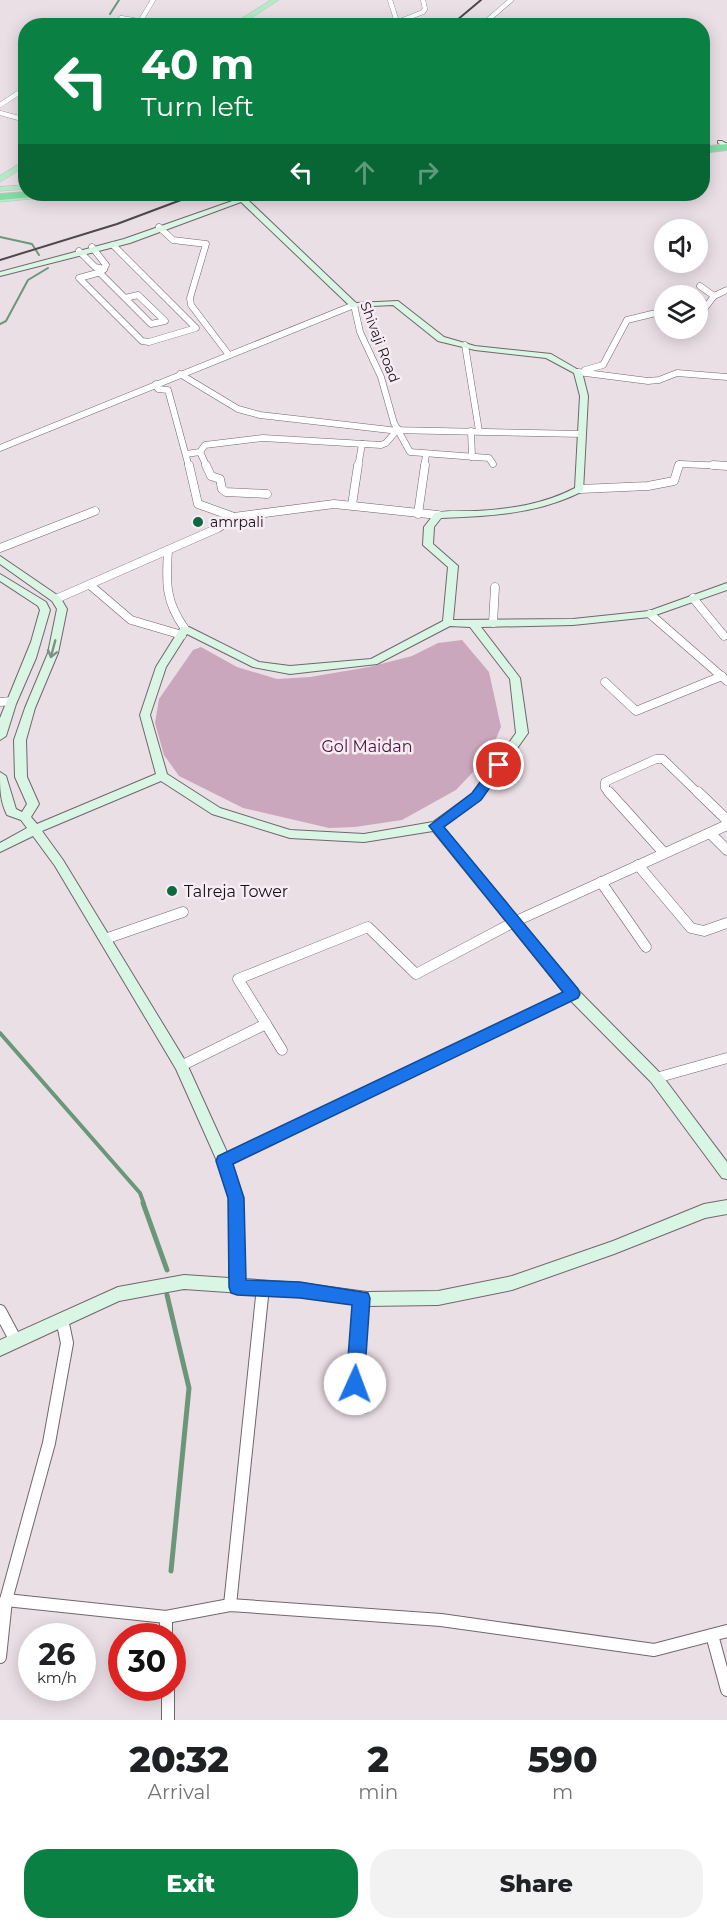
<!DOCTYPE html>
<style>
:root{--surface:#fff;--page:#f2f2f2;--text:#202124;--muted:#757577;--accent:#0b8043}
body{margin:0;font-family:Montserrat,sans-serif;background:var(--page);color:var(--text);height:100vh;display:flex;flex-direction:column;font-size:22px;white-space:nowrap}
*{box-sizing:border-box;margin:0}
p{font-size:20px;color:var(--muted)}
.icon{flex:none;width:33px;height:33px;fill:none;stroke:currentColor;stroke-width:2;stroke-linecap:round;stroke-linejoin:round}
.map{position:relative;height:1720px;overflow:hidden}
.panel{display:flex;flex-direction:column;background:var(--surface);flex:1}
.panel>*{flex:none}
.top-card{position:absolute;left:18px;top:18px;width:692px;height:183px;border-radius:24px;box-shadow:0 3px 15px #0003;background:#0b8043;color:#fff;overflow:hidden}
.buttons{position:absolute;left:654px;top:219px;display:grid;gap:12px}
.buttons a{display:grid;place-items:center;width:54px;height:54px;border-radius:50%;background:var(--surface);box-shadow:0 3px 15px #0003;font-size:30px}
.speed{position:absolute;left:18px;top:1623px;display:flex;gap:12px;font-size:30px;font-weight:700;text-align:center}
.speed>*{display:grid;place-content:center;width:78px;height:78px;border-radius:50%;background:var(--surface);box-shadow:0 3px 15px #0003;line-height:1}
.speed small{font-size:15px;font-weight:400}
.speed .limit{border:9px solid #d22;background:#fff;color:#111}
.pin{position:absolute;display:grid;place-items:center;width:51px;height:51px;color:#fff;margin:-26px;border:3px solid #fff;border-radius:50%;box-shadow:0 2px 6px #0007}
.me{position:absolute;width:66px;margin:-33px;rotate:2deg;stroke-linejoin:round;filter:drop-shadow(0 0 4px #0008)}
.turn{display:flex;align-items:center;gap:21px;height:126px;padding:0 24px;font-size:27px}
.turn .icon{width:78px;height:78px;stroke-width:2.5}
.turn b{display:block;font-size:42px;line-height:51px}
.lanes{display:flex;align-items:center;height:57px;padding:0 24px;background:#0003;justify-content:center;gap:30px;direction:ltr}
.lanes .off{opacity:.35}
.eta{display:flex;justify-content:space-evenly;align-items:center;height:102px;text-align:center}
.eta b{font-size:36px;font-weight:800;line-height:42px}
.primary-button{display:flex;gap:12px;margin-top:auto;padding:12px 24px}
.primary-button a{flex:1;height:69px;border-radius:24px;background:var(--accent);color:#fff;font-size:24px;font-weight:800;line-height:69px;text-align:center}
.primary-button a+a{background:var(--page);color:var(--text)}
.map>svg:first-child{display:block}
.green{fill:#cba7be}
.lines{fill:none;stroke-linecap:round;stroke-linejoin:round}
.stream-far2{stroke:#6a977a;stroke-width:2}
.stream-far1{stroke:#6a977a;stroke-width:4}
.stream{stroke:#6a977a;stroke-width:5}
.street-far4-casing{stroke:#71666d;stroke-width:5}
.street-far3-casing{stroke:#71666d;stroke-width:7}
.street-far2-casing{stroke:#71666d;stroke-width:9}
.street-far1-casing{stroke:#71666d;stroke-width:11}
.street-casing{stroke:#71666d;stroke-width:14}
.secondary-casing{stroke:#71666d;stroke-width:2}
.primary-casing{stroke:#c3c1c2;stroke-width:1}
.highway-casing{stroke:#c3c1c2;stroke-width:2}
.street-far4{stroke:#fff;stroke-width:4.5}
.street-far3{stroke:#fff;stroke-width:6}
.street-far2{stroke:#fff;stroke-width:8}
.street-far1{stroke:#fff;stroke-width:10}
.street{stroke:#fff;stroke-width:12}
.secondary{fill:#d9f5e4;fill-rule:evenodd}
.primary{fill:#b3ebc8;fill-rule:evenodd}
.highway{fill:#81dda4;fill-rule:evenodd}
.rail{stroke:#4e474b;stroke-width:2}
.oneway{stroke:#828f87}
.route{fill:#1a73e8;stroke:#114b97;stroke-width:1.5}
.poi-dot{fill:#0e6a3e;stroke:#f8ecf4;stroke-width:2}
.labels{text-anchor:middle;stroke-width:5;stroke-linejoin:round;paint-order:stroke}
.far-street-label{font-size:14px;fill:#171215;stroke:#f8ecf4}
.far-poi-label{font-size:14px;fill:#171215;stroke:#f8ecf4;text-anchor:start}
.park-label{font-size:16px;fill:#49143c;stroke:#f8ecf4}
.poi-label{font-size:16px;fill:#171215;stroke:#f8ecf4;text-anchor:start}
</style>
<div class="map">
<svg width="727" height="1720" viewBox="0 0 727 1720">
<rect width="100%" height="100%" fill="#ebdfe6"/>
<polygon class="green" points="462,640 489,672 501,727 489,755 456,790 402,820 355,827 329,828 243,808 179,776 164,755 155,723 159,699 193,650 201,647 237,667 277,679 310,677 369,667 412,656 438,643"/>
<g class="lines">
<g class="stream-far2">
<polyline points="110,14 119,0"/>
<polyline points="0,237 32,244 39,255"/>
<polyline points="0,324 6,321 28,280 48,268"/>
</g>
<polyline class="stream-far1" points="0,1033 140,1193 144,1204"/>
<g class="stream">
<polyline points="143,1203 167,1270"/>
<polyline points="167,1295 189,1388 171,1571"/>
</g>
<g class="street-far4-casing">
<g id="street-far4">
<polyline points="390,0 397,22"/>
<polyline points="121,18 167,26"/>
<polyline points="141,20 153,0"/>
<polyline points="388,26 423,12 425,9 423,0"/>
<polyline points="481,26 511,0"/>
<polyline points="0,105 26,88"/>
<polyline points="0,113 26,120"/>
</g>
</g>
<g class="street-far3-casing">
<g id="street-far3">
<polyline points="159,227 173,240 206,244 190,298 191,305 229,355"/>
<polyline points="92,247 106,265 104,269"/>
<polyline points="79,251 95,267 104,269"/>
<polyline points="104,269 101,272 79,278 142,341 149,342 196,328 113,245"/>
<polyline points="99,272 151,324 165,321 138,295 125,298"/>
<polyline points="700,286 714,296"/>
<polyline points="698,308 705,308 714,296 727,290"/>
<polyline points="465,345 479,431"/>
<polyline points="585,370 603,365 627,320 664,311"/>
<polyline points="578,372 648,381 659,380 677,373 727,377"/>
<polyline points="180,374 238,409 260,415 390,430 582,434"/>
<polyline points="156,384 158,389 168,390 189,467"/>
<polyline points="471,431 472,457"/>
<polyline points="0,448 354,305 360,332 381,377 394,423 410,452 489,458 493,464"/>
<polyline points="200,452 207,467"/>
<polyline points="186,454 200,452 205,445 263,438 381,445 386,443 398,429"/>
<polyline points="358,467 362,444"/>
<polyline points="424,467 426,455"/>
<polyline points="679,467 680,464 727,466"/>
</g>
</g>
<g class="street-far2-casing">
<g id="street-far2">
<polyline points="189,465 198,504 234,517"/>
<polyline points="206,465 211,476 220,479 222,489 226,492 267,494"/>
<polyline points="713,465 727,466"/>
<polyline points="580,489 648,486 674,481 679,465"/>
<polyline points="352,505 358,465"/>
<polyline points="418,514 425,465"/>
<polyline points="0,548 95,511"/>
<path d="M168,550c-2,33 -3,51 17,79"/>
<polyline points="90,585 131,620 182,635"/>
<polyline points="693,598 724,636"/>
<polyline points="56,599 218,528 234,517 334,504 438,515"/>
<polyline points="650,614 727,681"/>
<polyline points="493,623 495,587"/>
<polyline points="605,682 636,711 722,676"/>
<polyline points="0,702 12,701"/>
<polyline points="610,794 605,788 605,782 656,759 663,759 699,794"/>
</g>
</g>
<g class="street-far1-casing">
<g id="street-far1">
<polyline points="609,792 664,853"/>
<polyline points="698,792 727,820"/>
<polyline points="710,833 727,850"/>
<polyline points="638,865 691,928 704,931 727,923"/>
<polyline points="601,882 646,947"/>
<polyline points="105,939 183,912"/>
<polyline points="266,1024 282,1050"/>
<polyline points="181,1066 266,1024 238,979 368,927 416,974 514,922 727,825"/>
<polyline points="656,1078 727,1058"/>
<polyline points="224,1161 573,994"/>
</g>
</g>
<g class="street-casing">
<g id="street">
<polyline points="362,1298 355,1384 364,1407"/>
<polyline points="0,1311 16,1341"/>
<polyline points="62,1319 67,1343 49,1443 6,1600 166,1617 166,1636"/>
<polyline points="230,1605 263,1287"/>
<polyline points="166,1617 230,1605 441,1620 654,1650 727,1631"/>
<polyline points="712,1635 727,1690"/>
<polyline points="0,1657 6,1600"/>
<polyline points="168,1688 168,1720"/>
</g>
</g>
<g class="secondary-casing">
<g id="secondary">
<polygon points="718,141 722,141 727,144 727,149 718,143"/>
<path d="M253,194h18v2h-12l-11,4 108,103 42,-2 46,36 31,9 76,8 31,18 6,24 -5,95c-45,23 -92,25 -142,27l-7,9 -1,17 25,22 -5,54 120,-1 76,-8 78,-28v7l-77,27 -77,8 -92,2 39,51 8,55 -47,66 -38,28 135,163 83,84 66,88v17l-5,-1 -71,-96 -83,-84 -135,-167 -69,11 -74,-4 -78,-24 -51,-33 -119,50 21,29 123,202 45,99 12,37 1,81 56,4 67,9 71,-1 74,-15 101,-35 91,-37 23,-4v14l-22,4 -91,36 -102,36 -74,15 -71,1 -67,-9 -116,-8 -65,12 -119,55v-16l118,-53 66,-12 45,3v-80l-12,-37 -41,-92 -121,-203 -22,-30 -33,16v-9l27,-15 -6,-8 -14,-5c-7,-14 -7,-27 -7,-43l6,4 10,33 6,3 5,-8 -12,-27 -1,-37 11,-32 23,-55 9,-44 -5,-8 -52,-37v-8l60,41 7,12 -9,44 -23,55 -9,32 1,37 12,27 -8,13 6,7 119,-50 -16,-59 16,-48 25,-40h8l70,35 31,4 81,-7 72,-38 5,-54 -25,-22 1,-18 11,-14c13,-3 28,-2 41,-2 36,-2 68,-7 99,-23l5,-92 -6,-23 -28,-15 -71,-8 -37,-9 -45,-36 -42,2 -110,-105 -111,41 -130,33v-4l124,-33 114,-40 -1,-4 7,2zM450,626l20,1 40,52 6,54 -43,60 -40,29 -69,12 -74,-4 -70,-22 -53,-34 -17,-59 16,-48 21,-33 66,33 37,7 87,-10z"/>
<polygon points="0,574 46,602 50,610 36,658 16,704 6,736 0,740 0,718 31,642 40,610 38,606 0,581"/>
</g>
</g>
<g class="primary-casing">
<g id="primary">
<polygon points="271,0 279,0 239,26 230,26"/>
<polygon points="26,160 26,166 0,182 0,176"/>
<polygon points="26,185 26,189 0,191 0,187"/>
<polygon points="39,194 62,194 58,196 0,202 0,198"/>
</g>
</g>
<g class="highway-casing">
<g id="highway">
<polygon points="727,144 727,150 702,153 702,147"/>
<polygon points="26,192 26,194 37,194 32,197 0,200 0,194"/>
</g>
</g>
<use href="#street-far4" class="street-far4"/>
<use href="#street-far3" class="street-far3"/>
<use href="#street-far2" class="street-far2"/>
<use href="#street-far1" class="street-far1"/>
<use href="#street" class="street"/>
<use href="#secondary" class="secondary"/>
<use href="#primary" class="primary"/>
<use href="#highway" class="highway"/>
<g class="rail">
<polyline points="450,26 481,0"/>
<polyline points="0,260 117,224 197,194"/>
</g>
</g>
<defs><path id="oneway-shaft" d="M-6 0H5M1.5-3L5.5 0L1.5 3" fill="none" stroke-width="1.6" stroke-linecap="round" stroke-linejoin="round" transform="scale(1.5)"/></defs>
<use class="oneway" href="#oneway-shaft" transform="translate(53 649) rotate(105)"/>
<polygon class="route" points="499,760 506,765 481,800 444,827 578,989 580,994 578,998 233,1164 244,1198 246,1280 300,1282 368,1293 370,1298 364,1384 362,1391 355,1393 349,1391 346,1384 352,1305 300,1298 237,1295 231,1293 229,1287 228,1198 216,1161 218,1156 563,992 429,826 472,793 495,762"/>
<g class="poi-dot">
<circle cx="198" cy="522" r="6"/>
<circle cx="172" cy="891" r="6"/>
</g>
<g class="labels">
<g class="far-street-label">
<text transform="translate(380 342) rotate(69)" y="5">Shivaji Road</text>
</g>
<g class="far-poi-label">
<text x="210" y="527">amrpali</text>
</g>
<g class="park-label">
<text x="367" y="752">Gol Maidan</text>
</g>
<g class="poi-label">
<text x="184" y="897">Talreja Tower</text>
</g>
</g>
</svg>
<div class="buttons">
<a><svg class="icon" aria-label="sound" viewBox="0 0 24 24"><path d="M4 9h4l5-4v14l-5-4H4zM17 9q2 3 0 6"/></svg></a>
<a><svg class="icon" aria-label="layers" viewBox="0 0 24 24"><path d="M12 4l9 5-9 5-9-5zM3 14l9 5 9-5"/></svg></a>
</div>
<div class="speed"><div>26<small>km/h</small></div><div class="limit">30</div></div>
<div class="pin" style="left:499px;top:765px;background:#d93025"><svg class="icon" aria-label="arrive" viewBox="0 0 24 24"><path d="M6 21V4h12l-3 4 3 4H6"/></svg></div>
<svg class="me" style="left:355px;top:1384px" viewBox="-20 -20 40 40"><circle r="19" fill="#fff"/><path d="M0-13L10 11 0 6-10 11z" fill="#1a73e8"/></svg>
<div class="top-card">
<div class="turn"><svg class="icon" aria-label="left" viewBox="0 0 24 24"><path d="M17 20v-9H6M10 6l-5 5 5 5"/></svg><div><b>40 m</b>Turn left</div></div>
<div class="lanes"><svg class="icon" aria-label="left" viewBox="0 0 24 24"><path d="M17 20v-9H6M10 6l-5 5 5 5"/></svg><svg class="icon off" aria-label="ahead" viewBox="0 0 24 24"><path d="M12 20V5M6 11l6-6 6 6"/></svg><svg class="icon off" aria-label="right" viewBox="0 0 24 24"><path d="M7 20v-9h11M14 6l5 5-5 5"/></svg></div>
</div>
</div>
<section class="panel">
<div class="eta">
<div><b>20:32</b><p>Arrival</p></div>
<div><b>2</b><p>min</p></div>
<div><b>590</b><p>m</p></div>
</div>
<div class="primary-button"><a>Exit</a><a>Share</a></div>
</section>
